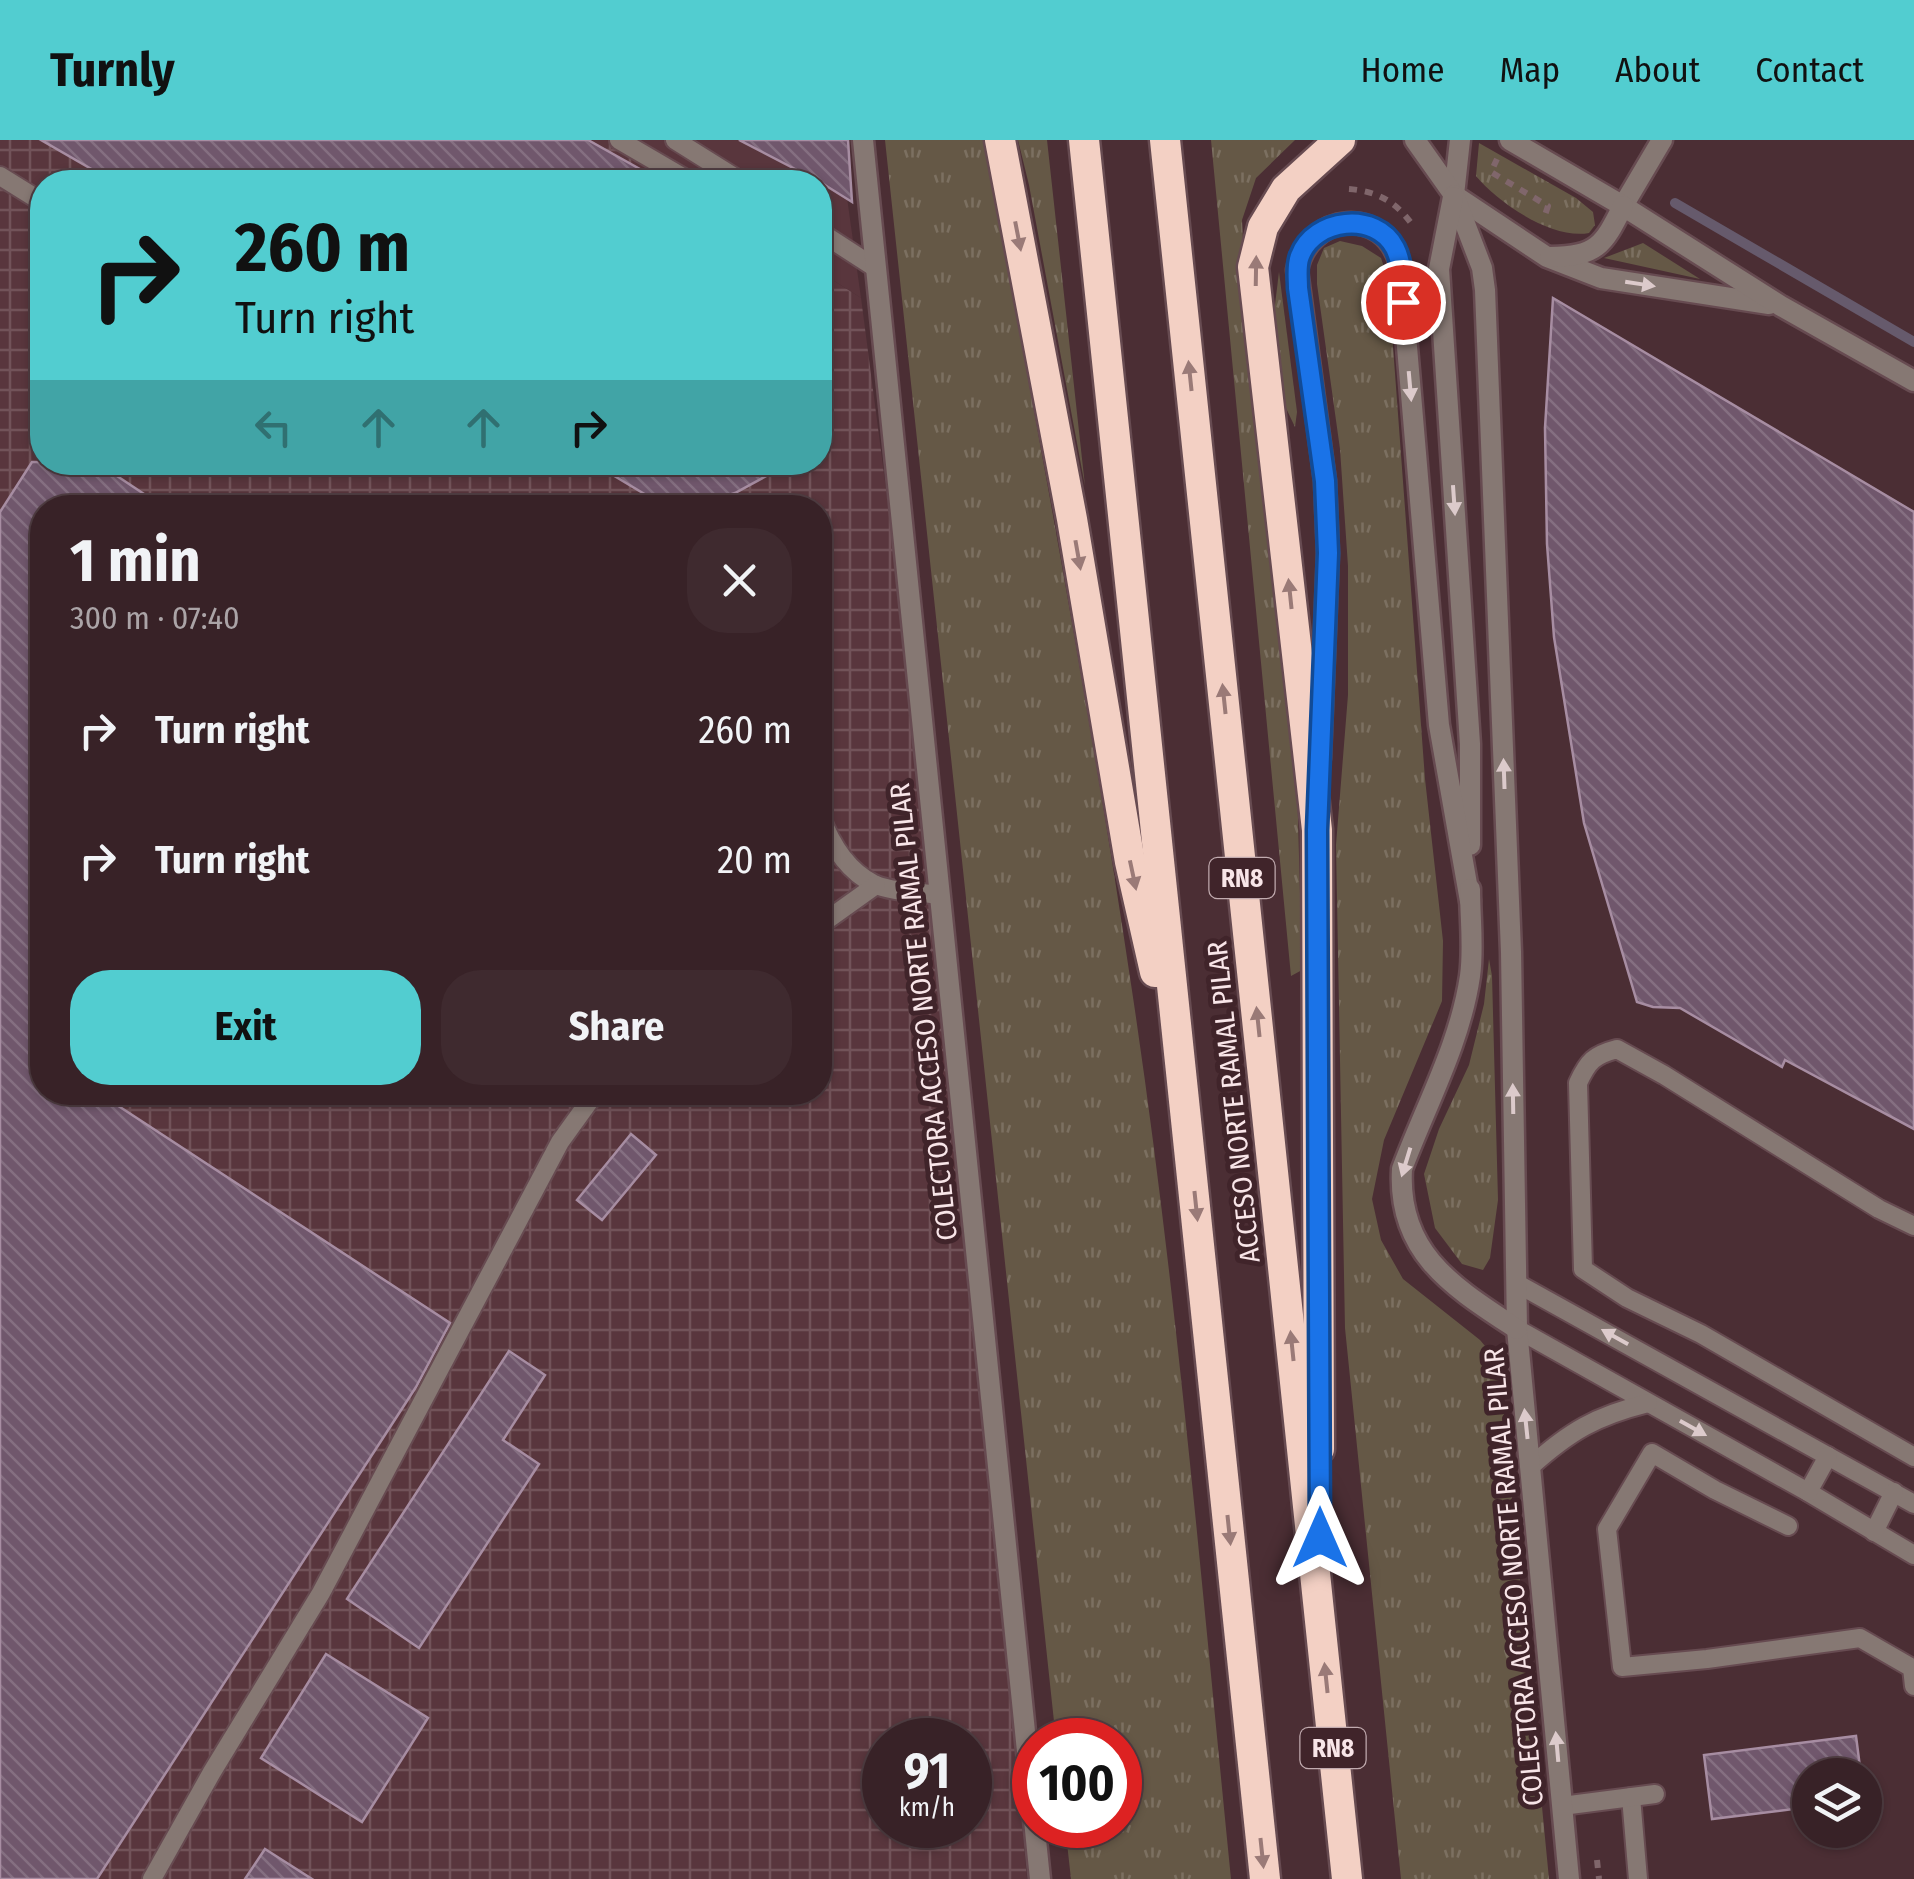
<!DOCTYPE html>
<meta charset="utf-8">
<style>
:root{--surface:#382227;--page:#3f2a2f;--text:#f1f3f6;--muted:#aba4a7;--line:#523f44;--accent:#52cdd0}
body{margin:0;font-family:"Fira Sans Condensed",sans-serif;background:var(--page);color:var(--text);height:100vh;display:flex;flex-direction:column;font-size:38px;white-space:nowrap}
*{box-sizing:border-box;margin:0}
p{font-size:32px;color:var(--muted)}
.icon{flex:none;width:55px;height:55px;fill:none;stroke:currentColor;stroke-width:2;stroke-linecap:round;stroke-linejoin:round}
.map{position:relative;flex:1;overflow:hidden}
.details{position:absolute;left:30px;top:355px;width:802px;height:610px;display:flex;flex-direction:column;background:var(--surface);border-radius:40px;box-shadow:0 2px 8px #0004,0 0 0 2px var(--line)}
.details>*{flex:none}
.hud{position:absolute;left:30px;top:30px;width:802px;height:305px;border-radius:40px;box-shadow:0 2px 8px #0004,0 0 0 2px var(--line);background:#52cdd0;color:#111;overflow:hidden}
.controls{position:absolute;left:1792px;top:1618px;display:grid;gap:20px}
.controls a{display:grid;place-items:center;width:90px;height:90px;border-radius:50%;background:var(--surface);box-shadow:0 2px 8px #0004,0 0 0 2px var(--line);font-size:50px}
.speed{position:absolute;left:862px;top:1578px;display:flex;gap:20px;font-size:50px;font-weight:700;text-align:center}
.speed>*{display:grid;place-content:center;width:130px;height:130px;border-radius:50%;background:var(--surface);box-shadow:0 2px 8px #0004,0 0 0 2px var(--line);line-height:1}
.speed small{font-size:25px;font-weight:400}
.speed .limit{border:15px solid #d22;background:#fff;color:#111}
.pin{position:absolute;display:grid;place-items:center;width:85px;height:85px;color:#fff;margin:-42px;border:5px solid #fff;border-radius:50%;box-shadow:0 2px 10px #0007}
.me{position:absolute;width:110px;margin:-55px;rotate:0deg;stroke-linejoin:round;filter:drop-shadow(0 0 8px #0008)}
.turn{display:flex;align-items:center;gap:35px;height:210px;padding:0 40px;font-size:45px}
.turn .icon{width:130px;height:130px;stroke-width:2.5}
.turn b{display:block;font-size:70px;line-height:85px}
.lanes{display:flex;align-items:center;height:95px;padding:0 40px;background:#0003;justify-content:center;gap:50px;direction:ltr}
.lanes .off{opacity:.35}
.round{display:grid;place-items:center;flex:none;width:105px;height:105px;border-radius:40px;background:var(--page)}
.headline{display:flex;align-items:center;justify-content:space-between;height:170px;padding:0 40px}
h1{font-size:60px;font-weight:700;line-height:75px}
.button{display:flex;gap:20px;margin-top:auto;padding:20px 40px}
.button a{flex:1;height:115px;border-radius:40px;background:var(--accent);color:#111;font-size:40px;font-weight:700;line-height:115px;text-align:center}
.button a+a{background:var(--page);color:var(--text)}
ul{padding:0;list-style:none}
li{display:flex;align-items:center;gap:30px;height:130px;padding:0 40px}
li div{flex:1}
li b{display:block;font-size:38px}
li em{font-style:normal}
header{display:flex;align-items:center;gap:60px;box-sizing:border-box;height:140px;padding:0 50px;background:var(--accent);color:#111}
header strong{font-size:48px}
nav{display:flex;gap:55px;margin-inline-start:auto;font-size:35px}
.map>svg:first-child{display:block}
.built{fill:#59363d}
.industrial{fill:url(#industrial-grid);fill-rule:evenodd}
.grass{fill:url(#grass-tufts)}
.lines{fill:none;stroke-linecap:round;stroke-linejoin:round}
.stream{stroke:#665a6c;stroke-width:10}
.building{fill:url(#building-back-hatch);stroke:#a78da2;stroke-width:2.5}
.service-casing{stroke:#674b51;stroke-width:22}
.minor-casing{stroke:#674b51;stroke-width:25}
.tertiary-casing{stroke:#674b51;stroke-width:25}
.motorway-casing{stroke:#674b51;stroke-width:35}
.path{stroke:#80666b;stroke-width:6;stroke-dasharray:8 8;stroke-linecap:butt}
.service{stroke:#867873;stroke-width:18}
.minor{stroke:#867873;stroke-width:20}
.tertiary{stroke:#867873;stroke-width:20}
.motorway{stroke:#f3d0c4;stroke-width:30}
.oneway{fill:#9a7a77}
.oneway2{fill:#dccacb}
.route-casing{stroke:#114b97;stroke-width:25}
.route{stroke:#1a73e8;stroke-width:18}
.labels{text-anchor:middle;stroke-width:10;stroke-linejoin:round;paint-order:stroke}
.shield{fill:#40242a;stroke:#c1abaf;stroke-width:2.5}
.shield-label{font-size:25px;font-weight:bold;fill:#f8e5e8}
.street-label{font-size:28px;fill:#f8e5e8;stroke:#40242a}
</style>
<header>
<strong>Turnly</strong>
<nav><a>Home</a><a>Map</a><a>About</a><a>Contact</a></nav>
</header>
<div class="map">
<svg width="1914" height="1739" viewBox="0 0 1914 1739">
<defs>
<pattern id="industrial-grid" width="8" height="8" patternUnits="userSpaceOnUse" patternTransform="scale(2.5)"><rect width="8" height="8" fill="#59363d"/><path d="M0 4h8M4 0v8" fill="none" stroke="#725359"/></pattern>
<pattern id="grass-tufts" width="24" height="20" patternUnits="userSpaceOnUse" patternTransform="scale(2.5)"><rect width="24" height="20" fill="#655846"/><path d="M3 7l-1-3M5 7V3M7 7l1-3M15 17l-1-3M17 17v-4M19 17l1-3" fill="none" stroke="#7c7061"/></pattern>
<pattern id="building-back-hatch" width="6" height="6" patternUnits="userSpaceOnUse" patternTransform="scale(2.5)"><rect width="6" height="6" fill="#70576c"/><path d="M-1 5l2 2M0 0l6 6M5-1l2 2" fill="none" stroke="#856f81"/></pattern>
</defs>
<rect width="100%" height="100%" fill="#4b2e34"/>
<polygon class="built" points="616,0 839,0 861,158 820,132 820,42 682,42"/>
<path class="industrial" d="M0,0h616l66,42h-640v280h778v-190l41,26 78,597 88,984h-1027zM42,368h778v584h-778zM885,1600h85v85h-85z"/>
<g class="grass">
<path d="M885,0h99c52,281 105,562 147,844 45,297 70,596 100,895h-160l-6,-54h55v-85h-64z"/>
<polygon points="1018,0 1047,0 1085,346 1029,45"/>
<polygon points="1211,0 1295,0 1256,38 1242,80 1247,182 1296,602 1302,830 1291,836"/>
<path d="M1479,3l97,55 17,14 2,13 -6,8c-36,7 -91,-30 -113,-57z"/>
<polygon points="1340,101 1362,106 1381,118 1388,139 1425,639 1443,801 1442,861 1384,1000 1372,1059 1381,1100 1403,1139 1480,1200 1495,1218 1501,1244 1549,1739 1401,1739 1345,1188 1336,705 1348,555 1348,426 1340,309 1317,144 1317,125 1324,108"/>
<polygon points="1643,103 1700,139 1604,118"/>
<polygon points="1279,132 1297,272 1295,287 1285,266 1274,173"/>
<polygon points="1489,819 1492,836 1498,1060 1490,1118 1483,1130 1462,1124 1435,1088 1424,1034 1439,989 1469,925 1484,864"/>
</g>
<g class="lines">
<polyline class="stream" points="1675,63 1914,202"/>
</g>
<g class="building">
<polygon points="41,0 588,0 663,42 114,42"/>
<polygon points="739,0 848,0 852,62 820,42"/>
<polygon points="1553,158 1914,372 1914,989 1785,920 1782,927 1680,868 1653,867 1637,862 1584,683 1554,497 1547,404 1545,288"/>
<polygon points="32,322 96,322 165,368 42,368 42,952 97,952 450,1183 416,1247 97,1739 0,1739 0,372"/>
<polygon points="591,322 792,322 735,353 707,362 678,358 673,368 668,368"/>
<polygon points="631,994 656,1015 602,1080 577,1060"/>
<polygon points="509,1211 545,1235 503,1300 539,1324 419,1508 347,1459"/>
<polygon points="326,1514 428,1578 362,1682 261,1618"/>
<polygon points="1856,1596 1861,1635 1810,1635 1810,1667 1712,1679 1704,1615"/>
<polygon points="265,1709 312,1739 245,1739"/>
</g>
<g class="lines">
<g class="service-casing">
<g id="service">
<polyline points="619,0 691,42"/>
<polyline points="675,0 742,42"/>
<polyline points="0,36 42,62"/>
<polyline points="820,92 874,127"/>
<path d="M820,675c10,27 27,56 54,69 16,8 47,8 65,11"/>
<polyline points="820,785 876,745"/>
<polyline points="1516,1143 1914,1364"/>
<polyline points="1517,1189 1808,1352 1914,1415"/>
<path d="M1914,1317l-213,-123 -74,-36 -44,-29 -5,-186c10,-22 16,-28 39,-34l47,26 215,134 35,17"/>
<path d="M1530,1327c40,-36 66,-51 118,-64"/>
<polyline points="1808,1352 1828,1316"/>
<polyline points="1788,1386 1715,1350 1652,1313 1607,1389 1622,1527 1707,1519 1860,1498 1912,1528 1914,1546"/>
<polyline points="1874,1392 1894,1352"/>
<polyline points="1631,1657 1638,1739"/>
<polyline points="1562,1666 1655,1654"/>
<polyline points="152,1739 212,1632 321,1453 560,1002 596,952"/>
</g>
</g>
<g class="minor-casing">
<g id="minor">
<polyline points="1454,55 1460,0"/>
<polyline points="1623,66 1662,0"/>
</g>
</g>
<g class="tertiary-casing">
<g id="tertiary">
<polyline points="863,0 1040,1739"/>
<polyline points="1415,0 1454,55 1547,117 1601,138 1769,164"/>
<polyline points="1510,0 1623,66 1781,166 1914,241"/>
<polyline points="1454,55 1482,128 1485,150 1511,812 1517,1189 1569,1739"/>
<polyline points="1453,57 1439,129 1470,604 1470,705"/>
<path d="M1550,117c47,-1 53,-11 73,-51"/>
<path d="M1320,618l8,-205 -3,-72 -28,-211c12,-58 87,-65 103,-6l39,461 31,176"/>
<path d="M1470,749c0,29 4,59 0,87 -10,68 -44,129 -68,193 -5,85 53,119 115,160"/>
</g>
</g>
<g class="motorway-casing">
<g id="motorway">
<polyline points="1000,0 1072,379 1130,722 1155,832"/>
<polyline points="1084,0 1265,1739"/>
<polyline points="1165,0 1347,1739"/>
<polyline points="1319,1309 1317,690 1253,127 1263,87 1286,49 1340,0"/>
</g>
</g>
<g class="path">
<polyline points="1497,19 1491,32 1548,66 1544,78"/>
<path d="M1349,49c27,2 46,12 62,34"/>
<polyline points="1597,1720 1599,1739"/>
</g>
<use href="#service" class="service"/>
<use href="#minor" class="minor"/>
<use href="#tertiary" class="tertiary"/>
<use href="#motorway" class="motorway"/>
</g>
<defs><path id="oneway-solid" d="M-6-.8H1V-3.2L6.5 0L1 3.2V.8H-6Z" transform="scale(2.5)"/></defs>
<g class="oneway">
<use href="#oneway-solid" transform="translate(1018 96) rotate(79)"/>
<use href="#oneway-solid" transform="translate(1256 131) rotate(-89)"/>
<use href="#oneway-solid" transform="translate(1190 236) rotate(-96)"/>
<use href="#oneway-solid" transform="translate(1078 415) rotate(80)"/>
<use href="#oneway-solid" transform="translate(1290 454) rotate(-96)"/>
<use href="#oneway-solid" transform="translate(1224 559) rotate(-96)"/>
<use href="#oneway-solid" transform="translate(1133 735) rotate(78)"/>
<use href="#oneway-solid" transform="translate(1258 882) rotate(-96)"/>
<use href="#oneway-solid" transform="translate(1196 1066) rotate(84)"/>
<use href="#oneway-solid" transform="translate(1292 1206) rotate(-96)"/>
<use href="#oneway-solid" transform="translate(1229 1390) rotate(84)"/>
<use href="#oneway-solid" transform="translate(1326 1538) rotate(-96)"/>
<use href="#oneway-solid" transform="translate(1262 1713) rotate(84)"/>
</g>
<g class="oneway2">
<use href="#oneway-solid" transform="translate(1640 144) rotate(9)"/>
<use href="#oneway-solid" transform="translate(1410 246) rotate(85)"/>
<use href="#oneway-solid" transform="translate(1454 360) rotate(86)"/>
<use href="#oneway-solid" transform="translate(1504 634) rotate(-92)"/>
<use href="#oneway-solid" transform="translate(1513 959) rotate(-91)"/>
<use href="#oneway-solid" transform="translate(1406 1022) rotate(107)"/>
<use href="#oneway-solid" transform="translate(1615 1197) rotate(-151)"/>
<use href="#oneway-solid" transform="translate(1526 1284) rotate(-96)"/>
<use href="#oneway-solid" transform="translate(1693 1288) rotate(29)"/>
<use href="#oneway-solid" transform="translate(1557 1607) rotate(-95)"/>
</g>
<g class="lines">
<g class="route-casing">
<path id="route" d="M1320,1398l-3,-708 11,-277 -3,-72 -27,-193c0,-11 -2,-22 2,-32 14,-38 76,-45 95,-8 8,16 7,37 8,54"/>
</g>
<use href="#route" class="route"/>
</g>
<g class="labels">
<g class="shield">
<rect x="1209.5" y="718" width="65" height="40" rx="8"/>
<rect x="1300.5" y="1588" width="65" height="40" rx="8"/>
</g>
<g class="shield-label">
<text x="1242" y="747">RN8</text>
<text x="1333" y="1617">RN8</text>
</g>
<g class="street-label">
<text transform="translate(923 872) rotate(-96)" y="10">COLECTORA ACCESO NORTE RAMAL PILAR</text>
<text transform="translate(1233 962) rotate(-96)" y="10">ACCESO NORTE RAMAL PILAR</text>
<text transform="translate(1513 1437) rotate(-95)" y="10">COLECTORA ACCESO NORTE RAMAL PILAR</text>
</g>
</g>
</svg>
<div class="controls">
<a><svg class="icon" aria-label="layers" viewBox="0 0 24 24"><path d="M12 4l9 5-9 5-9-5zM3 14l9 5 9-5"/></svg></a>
</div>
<div class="speed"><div>91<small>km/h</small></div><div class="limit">100</div></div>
<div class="pin" style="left:1403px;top:162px;background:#d93025"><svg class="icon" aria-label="arrive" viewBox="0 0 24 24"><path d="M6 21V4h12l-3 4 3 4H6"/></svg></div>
<svg class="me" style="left:1320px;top:1398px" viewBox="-20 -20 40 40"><path d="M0-17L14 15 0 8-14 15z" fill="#1a73e8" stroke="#fff" stroke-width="4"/></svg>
<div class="hud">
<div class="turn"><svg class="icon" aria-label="right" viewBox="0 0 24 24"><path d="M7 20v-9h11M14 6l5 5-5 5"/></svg><div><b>260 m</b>Turn right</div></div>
<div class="lanes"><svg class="icon off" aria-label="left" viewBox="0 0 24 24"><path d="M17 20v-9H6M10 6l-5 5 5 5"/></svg><svg class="icon off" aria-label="ahead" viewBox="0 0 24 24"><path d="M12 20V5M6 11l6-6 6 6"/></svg><svg class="icon off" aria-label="ahead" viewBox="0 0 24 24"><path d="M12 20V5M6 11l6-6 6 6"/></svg><svg class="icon" aria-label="right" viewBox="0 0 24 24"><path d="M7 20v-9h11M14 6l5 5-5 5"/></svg></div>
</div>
<section class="details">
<div class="headline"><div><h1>1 min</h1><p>300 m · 07:40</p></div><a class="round"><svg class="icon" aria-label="close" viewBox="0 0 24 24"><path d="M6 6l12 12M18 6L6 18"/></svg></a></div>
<ul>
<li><svg class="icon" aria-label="right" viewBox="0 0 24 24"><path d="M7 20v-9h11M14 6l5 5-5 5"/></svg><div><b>Turn right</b></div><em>260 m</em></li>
<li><svg class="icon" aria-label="right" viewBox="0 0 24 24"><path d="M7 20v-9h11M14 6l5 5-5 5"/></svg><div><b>Turn right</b></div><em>20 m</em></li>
</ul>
<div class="button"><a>Exit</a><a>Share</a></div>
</section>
</div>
